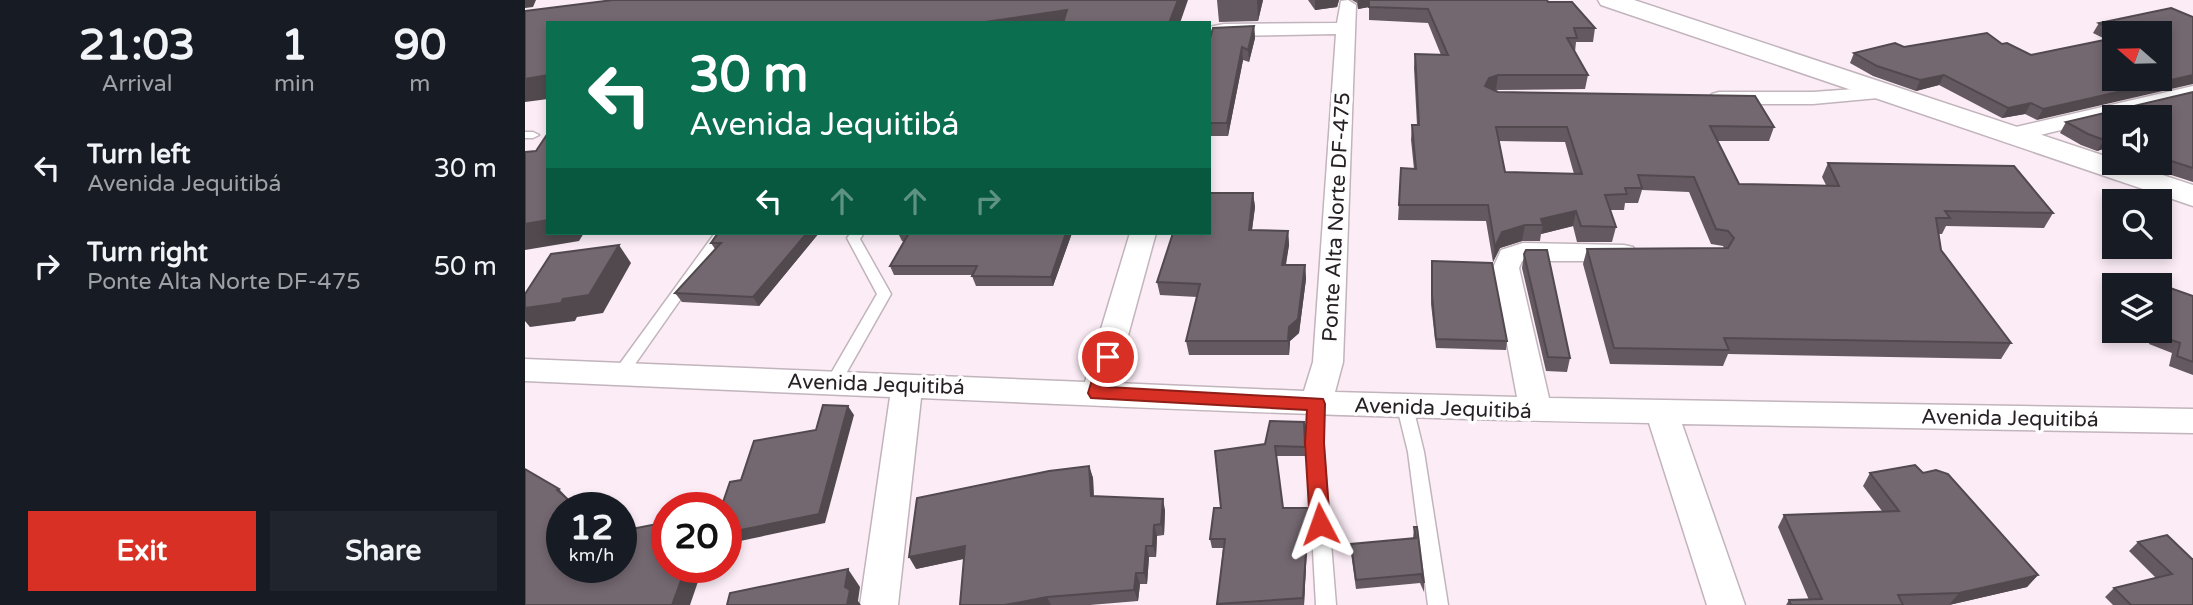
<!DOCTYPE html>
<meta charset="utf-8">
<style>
:root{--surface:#171b24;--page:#20242c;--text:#f1f3f6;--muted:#9ea1a6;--accent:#d93025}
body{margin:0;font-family:"Varela Round",sans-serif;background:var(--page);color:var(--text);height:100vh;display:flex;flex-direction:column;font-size:26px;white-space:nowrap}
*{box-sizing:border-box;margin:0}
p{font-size:23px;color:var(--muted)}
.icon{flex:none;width:38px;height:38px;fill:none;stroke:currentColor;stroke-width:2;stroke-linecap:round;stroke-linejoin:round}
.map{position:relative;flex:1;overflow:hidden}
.details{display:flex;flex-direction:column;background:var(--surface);width:525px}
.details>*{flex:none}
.guide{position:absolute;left:21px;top:21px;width:665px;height:214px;border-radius:0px;box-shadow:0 4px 10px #0003;background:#0b6e4f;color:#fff;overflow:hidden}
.needle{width:46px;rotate:290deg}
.controls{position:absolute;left:1577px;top:21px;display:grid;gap:14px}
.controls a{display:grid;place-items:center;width:70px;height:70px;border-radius:0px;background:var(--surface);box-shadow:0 4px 10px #0003;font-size:35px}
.speed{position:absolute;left:21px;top:492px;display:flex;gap:14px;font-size:35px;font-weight:700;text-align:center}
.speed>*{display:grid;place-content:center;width:91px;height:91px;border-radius:50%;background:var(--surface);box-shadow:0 4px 10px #0003;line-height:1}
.speed small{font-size:18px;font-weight:400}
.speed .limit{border:10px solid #d22;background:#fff;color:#111}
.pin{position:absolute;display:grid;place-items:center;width:60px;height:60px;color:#fff;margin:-30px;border:4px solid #fff;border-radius:50%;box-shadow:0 2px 7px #0007}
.me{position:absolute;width:77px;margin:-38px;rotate:356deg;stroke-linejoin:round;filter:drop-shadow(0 0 5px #0008)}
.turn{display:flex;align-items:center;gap:24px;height:147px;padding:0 28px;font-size:32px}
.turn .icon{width:91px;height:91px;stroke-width:2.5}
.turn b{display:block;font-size:49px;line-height:60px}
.lanes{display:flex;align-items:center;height:66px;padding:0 28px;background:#0003;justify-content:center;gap:35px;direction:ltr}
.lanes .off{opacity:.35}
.eta{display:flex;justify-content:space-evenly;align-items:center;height:119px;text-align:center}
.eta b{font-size:42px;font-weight:700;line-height:49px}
.cta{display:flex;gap:14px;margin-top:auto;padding:14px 28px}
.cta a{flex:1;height:80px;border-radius:0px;background:var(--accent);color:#fff;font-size:28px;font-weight:700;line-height:80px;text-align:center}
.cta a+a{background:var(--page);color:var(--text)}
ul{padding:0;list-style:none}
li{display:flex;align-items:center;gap:21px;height:98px;padding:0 28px}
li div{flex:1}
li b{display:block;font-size:26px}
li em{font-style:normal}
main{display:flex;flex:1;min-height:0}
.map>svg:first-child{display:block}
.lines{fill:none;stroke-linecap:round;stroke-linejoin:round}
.lane-casing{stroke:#c2b4bc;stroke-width:3}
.street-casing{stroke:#c2b4bc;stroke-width:3}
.secondary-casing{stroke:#c2b4bc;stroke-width:3}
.lane{fill:#fff;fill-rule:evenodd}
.street{fill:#fff;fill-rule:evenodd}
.secondary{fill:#fff;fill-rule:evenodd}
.wall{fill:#645960;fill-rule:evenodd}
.shaded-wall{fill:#51494e}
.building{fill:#746870;stroke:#51494e;stroke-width:2;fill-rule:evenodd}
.route{fill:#d93025;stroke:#8d1f18;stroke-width:2}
.labels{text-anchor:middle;stroke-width:7;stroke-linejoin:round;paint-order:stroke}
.street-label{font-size:21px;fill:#272125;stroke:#fefefe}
</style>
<main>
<section class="details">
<div class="eta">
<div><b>21:03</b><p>Arrival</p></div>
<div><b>1</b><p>min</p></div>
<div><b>90</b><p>m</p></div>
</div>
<ul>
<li><svg class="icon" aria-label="left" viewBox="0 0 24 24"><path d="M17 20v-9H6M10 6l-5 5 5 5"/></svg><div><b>Turn left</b><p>Avenida Jequitibá</p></div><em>30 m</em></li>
<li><svg class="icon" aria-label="right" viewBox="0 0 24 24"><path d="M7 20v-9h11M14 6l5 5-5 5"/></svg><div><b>Turn right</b><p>Ponte Alta Norte DF-475</p></div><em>50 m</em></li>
</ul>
<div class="cta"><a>Exit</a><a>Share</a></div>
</section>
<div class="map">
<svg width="1668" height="605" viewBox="0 0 1668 605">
<rect width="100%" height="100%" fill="#fbecf5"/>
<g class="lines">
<g class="lane-casing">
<g id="lane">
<polygon points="0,132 8,132 14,135 8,138 0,138"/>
<polygon points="190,233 202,233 101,377 91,377 88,373 91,369"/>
<polygon points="326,233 339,233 335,239 366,294 314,386 304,386 301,382 352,294 322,238"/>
<polygon points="791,398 797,400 799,404 798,443 811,605 791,605 782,443 783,404 785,400"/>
<polygon points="880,401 886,403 888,407 899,452 923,605 903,605 883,452 872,407 874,403"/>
</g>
</g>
<g class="street-casing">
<g id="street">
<path d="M823,0l8,5 -13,357 -8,30 182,5 -24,-129 8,-18 22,-7 101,2 9,2 4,6 -4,6 -9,2h-102l-3,7 30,130 644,11v24l-511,-9 63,181h-38l-58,-182c-242,-4 -485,-14 -728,-25l-23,207h-38l30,-208 -365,-16v-22l560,23 45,-149h26l-41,150 189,8 9,-29 23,-328 -112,2 -15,3v-12l15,-3 113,-1 4,-22z"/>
<polygon points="1668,86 1668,98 1486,142 1478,140 1475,135 1478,130"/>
<polygon points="1357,87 1364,89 1367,93 1364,97 1288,104 1194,104 1187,102 1183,98 1187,94 1194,92 1288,92"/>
</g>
</g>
<g class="secondary-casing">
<polygon id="secondary" points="1073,0 1109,0 1589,159 1589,163 1601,163 1668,185 1668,206 1076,5"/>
</g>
<use href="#lane" class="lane"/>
<use href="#street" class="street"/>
<use href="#secondary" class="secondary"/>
</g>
<g class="wall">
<polygon points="692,0 738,0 733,21 694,22"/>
<polygon points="783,0 814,0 812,7 790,10"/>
<path d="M827,0h195l1,2 47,26 -2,14h-17l-1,10 13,23 -3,14 -92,1 5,2 276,35 -5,14h-52l22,43 87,1 -4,-8 6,-14 225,50 -9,15 -98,-2 -4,8h-3l2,16 70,93 -10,16 -273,-5 -5,12 -113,-2 -27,-100 4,-15 137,-1 -1,-2 -12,-2 -22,-52 -47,-2 -4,13h-13l-1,7h-14l6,17 -4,15h-35l-4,-16 -32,8 -1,7h-18l-22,7 -7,14 -7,-41 -88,-1 3,-52 13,1 -3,-29 1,-15h5l-3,-57 1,-14 26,1 -13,-32 -59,-3v-13l-11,2 -1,-6zM974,141l66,1 9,32 -69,-2z"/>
<polygon points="1646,8 1512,120 1500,114 1477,118 1414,85 1391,91 1348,76 1325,63 1329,53 1379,47 1477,44 1506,55 1576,41 1578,38 1568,33 1574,23"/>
<polygon points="729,26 730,38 724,62 718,60 703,136 684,136 684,42"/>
<polygon points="1668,92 1668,182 1609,163 1634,163 1634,117 1589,117 1589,153 1581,148 1572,151 1556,145 1535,133 1541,122"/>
<polygon points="728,193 730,207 727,230 763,231 764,245 761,265 780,265 781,279 774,333 765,341 764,355 664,355 661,341 672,297 635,295 632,282 684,233"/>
<polygon points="193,233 294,233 234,306 157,302 150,293 190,249 186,243"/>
<polygon points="373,233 547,233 528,286 451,286 447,276 448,275 369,275 365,266 379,242 377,241"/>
<polygon points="999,254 1045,358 1042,372 1021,371 997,268"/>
<polygon points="907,261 982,341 981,350 911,348 906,304"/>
<polygon points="1645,288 1668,296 1668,375 1644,366 1647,353 1624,344 1628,331 1634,331 1634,308 1638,298"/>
<polygon points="779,422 780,456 751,456 758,508 783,508 785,545 782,545 779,605 692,605 698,548 687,548 685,539 696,508 740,444"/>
<polygon points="564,466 568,478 569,496 640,510 639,535 632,536 631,557 624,557 622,584 615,584 613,601 565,605 435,605 439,559 391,569"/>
<polygon points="1345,473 1398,473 1513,575 1502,587 1424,605 1261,605 1264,600 1284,600 1253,527 1259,515 1357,511 1338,486"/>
<polygon points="889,527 899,583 899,592 895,583 831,589 826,553 826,544 888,539"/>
<polygon points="1613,542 1667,559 1668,605 1588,605 1580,597 1589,588 1631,578 1604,551"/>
</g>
<g class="shaded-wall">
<polygon points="0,0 11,0 8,7 0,8"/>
<polygon points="653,0 663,0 655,23 644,23"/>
<polygon points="732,0 738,0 733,21"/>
<polygon points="790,0 814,0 812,7 790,10"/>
<polygon points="833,0 844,0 844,7 833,9"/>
<polygon points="542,10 545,23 453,23"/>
<polygon points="729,26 730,38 724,62 723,50"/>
<polygon points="717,47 718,60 703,136 702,123"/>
<polygon points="23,75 23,99 0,102 0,79"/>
<polygon points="973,75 971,89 962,92 960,86 964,78"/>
<polygon points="1419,75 1414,85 1391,91 1395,80"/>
<polygon points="1668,75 1668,84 1512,120 1518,109"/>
<polygon points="1506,103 1500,114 1477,118 1483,108"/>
<polygon points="1588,137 1581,148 1572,151 1579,140"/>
<polygon points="728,193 730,207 725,244 724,230"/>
<polygon points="1051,211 1048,226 1016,234 1018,225 1016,219"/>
<polygon points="23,220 23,233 59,233 54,241 0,250 0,224"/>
<polygon points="1000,225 997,241 975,248 968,262 970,247 977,232"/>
<polygon points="763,231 764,245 758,278 757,265"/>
<polygon points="282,233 294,233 234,306 228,297"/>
<polygon points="541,233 547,233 528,286 526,277"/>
<polygon points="94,245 106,263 78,313 52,317 50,321 5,327 0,321 0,308 38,299"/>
<polygon points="780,265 781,279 774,333 765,341 764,355 763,341 764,327"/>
<polygon points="323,406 329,415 300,523 201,544 201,533"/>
<polygon points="564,466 568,478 569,508 566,496"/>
<polygon points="34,489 52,508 45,508 32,490"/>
<polygon points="638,499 640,510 639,535 636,524"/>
<polygon points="137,523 142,528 142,546 133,536"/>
<polygon points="629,525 632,536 631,557 628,546"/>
<polygon points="37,530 37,552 31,546"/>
<polygon points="782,536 782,545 779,605 778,598"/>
<polygon points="440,546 446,557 391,569 384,557"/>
<polygon points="621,546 624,557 622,584 619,573"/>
<polygon points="161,567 178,567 165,605 147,605"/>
<polygon points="323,569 335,587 333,601 336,605 322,605 320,587"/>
<polygon points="611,573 615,584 613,601 609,590"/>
<polygon points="1513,575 1502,587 1424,605 1434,593"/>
<polygon points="522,597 526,605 480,605"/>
</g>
<g class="building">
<polygon points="88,0 653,0 644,23 538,23 542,10 453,23 23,23 23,75 0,79 0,11"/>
<path d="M844,0h178l1,2h24l23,26h-21l3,10h-10l21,37h-90l-9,3 -4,8 13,6 257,4 19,31 -64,-1 29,58 100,2 -11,-23 186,3 39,47 -108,-2 5,7h-14l5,32 70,93 -287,-5 5,12 -115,-2 -27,-99 141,-1 6,-10 -6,-7 -12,-2 -22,-52 -56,-2 4,13h-17l2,6 -22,1 11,32 -35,-1 -5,-15 -35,8 2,6h-18l-23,7 -7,15 -7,-42h-89l2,-37 15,1 -4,-44h7l-4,-71 33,1 -20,-46 -59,-2zM971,127h71l15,47 -77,-2z"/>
<polygon points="1646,8 1668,17 1668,75 1518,109 1506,103 1483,108 1419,75 1395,80 1352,66 1329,53 1370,43 1379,47 1462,33 1477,44 1482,43 1506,55 1589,38 1589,79 1634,79 1634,33 1589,33 1589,38 1580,34 1591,31 1574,23"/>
<polygon points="729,26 723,50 717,47 702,123 684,123 684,42 688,28"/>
<polygon points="1668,92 1668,168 1634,157 1634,117 1589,117 1589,138 1579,140 1563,134 1541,122"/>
<polygon points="23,133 23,220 0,224 0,152 11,151"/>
<polygon points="684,193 728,193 724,230 763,231 757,265 780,265 773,319 764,327 763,341 661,341 675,284 632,282 648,233 684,233"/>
<polygon points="193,233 282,233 228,297 150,293 196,243 186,243"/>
<polygon points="384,233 541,233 526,277 447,276 452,266 365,266"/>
<polygon points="94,245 64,295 38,299 36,303 0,308 0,294 26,254"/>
<polygon points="1001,250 1022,250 1045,358 1023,357 999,254"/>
<polygon points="907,261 967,263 982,341 911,339 907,295"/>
<polygon points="1645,288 1668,296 1668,362 1652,356 1655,343 1632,335 1633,331 1634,331 1634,325"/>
<polygon points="298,405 323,406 294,514 201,533 201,508 196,508 205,482 216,480 229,441 291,430"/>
<polygon points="745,421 779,422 780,447 750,446 758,508 783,508 784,536 782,536 778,598 692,604 700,539 685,539 689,508 696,508 690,451 740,444"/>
<polygon points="1390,465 1398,473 1411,470 1423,474 1513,575 1434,593 1373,595 1378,605 1266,605 1264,600 1297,599 1259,515 1374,511 1345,473"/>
<polygon points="564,466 566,496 638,499 636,524 629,525 628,546 621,546 619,573 611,573 609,590 522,597 480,605 435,605 440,546 384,557 392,498 524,471"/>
<polygon points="0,469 34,489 32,490 47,503 45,508 37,508 37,530 31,546 37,544 37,567 96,567 96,531 137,523 133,536 142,535 142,567 161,567 147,605 0,605"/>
<polygon points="889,527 892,527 899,583 896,574 831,580 826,544 891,538"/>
<polygon points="1642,535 1667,559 1668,559 1668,605 1606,605 1589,588 1647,574 1613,542"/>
<polygon points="323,569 320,587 325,590 322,605 202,605 205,593"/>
</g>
<polygon class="route" points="583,351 591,357 583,387 798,399 800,404 799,443 805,524 803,530 795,533 788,530 785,524 780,443 782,410 566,398 563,393 574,357"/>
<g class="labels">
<g class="street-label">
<text transform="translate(811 217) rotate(-87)" y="7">Ponte Alta Norte DF-475</text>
<text transform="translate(351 384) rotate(2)" y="7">Avenida Jequitibá</text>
<text transform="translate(918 408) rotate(2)" y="7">Avenida Jequitibá</text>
<text transform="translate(1485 418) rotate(1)" y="7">Avenida Jequitibá</text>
</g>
</g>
</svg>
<div class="controls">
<a><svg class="needle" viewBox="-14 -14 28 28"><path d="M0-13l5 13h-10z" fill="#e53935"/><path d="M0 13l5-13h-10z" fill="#9ea1a6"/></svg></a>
<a><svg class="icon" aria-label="sound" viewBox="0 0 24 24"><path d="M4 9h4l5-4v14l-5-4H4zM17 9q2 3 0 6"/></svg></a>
<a><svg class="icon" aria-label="search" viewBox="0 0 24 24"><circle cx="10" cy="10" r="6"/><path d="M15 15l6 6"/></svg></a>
<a><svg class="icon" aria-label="layers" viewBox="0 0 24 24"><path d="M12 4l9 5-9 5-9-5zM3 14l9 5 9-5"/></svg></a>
</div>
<div class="speed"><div>12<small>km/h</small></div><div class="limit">20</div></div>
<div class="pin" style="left:583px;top:357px;background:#d93025"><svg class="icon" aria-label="arrive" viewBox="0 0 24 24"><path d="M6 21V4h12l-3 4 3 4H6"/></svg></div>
<svg class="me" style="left:795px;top:524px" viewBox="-20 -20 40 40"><path d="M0-17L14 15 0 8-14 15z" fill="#d93025" stroke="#fff" stroke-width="4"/></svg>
<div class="guide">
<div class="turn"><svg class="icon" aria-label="left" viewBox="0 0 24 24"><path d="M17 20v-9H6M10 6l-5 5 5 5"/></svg><div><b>30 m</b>Avenida Jequitibá</div></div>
<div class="lanes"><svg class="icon" aria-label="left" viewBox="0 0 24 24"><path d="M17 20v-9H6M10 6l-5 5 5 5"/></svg><svg class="icon off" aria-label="ahead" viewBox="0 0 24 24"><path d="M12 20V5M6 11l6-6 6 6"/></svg><svg class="icon off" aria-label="ahead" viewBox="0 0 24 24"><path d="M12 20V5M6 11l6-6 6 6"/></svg><svg class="icon off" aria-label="right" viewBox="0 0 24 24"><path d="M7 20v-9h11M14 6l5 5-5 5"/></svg></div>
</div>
</div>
</main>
